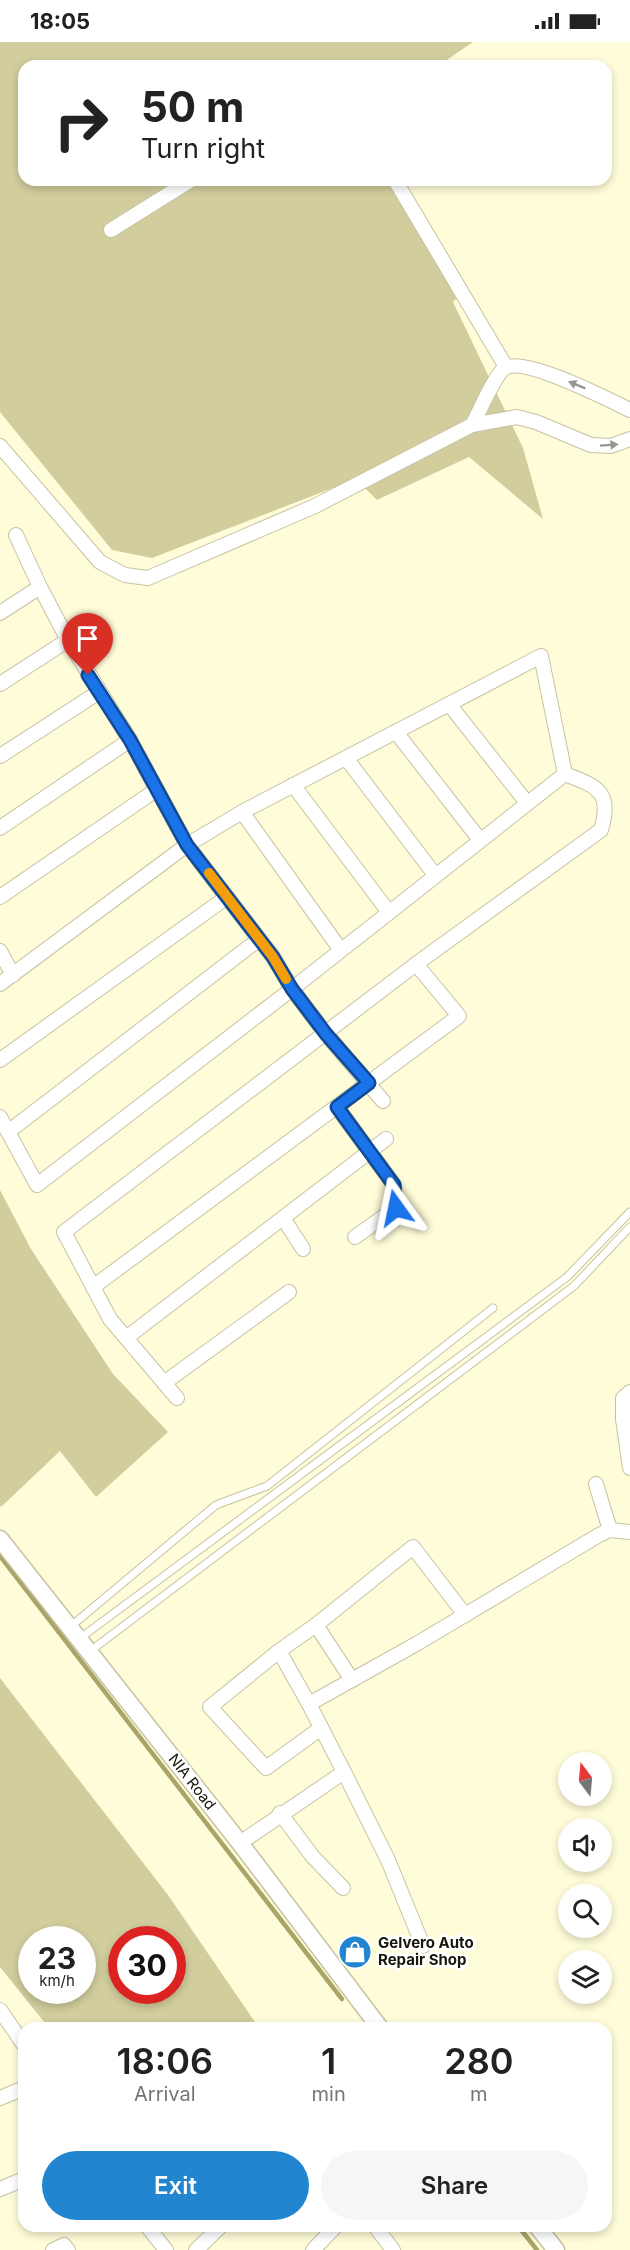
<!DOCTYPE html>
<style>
:root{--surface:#fff;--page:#f6f6f6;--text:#222;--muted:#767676;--accent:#2185d0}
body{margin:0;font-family:Inter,sans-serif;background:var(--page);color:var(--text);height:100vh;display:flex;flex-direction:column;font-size:22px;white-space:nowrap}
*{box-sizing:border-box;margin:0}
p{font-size:20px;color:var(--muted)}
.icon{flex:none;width:33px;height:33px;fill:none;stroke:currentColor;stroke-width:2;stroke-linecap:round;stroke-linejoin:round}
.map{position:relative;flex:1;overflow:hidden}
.panel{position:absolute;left:18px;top:1980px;width:594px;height:210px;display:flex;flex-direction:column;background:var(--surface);border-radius:18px;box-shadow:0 3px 9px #0003}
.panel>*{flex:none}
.top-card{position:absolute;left:18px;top:18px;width:594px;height:126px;border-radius:18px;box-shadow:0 3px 9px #0003;background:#fff;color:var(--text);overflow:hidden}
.needle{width:39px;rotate:344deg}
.controls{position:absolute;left:558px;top:1710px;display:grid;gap:12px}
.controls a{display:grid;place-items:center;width:54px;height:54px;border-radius:50%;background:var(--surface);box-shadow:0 3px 9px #0003;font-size:30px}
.speed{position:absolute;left:18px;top:1884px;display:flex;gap:12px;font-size:30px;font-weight:700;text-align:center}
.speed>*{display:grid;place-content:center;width:78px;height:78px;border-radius:50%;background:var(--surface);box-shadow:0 3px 9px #0003;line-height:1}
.speed small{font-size:15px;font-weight:400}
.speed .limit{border:9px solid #d22;background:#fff;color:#111}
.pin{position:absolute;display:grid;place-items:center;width:51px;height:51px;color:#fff;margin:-62px -26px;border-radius:50% 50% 50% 0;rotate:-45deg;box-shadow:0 0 6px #0007}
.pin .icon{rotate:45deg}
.me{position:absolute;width:66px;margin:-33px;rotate:348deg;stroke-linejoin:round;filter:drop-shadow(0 0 4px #0008)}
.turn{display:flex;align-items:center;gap:21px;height:126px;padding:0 24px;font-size:27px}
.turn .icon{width:78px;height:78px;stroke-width:2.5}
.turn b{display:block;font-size:42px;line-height:51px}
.eta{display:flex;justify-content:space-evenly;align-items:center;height:102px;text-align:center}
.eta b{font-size:36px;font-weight:600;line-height:42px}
.button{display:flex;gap:12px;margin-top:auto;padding:12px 24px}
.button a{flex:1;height:69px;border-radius:36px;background:var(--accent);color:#fff;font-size:24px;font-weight:600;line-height:69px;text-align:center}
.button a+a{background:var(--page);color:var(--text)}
.status{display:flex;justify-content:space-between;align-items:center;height:42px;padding:0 30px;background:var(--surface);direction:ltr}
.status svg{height:16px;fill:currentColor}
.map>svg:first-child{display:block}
.green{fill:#d1cd9d;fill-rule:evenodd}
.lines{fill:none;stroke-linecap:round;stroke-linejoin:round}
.stream{stroke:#aaa469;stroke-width:4.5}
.service-casing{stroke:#c6c3a2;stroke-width:9}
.minor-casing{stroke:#c6c3a2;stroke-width:16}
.tertiary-casing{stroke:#c6c3a2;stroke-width:19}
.service{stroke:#fff;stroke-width:7}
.minor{stroke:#fff;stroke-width:14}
.tertiary{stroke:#fff;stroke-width:16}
.oneway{fill:#979791}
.route-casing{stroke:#114b97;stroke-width:15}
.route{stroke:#1a73e8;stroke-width:10}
.slow{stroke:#f59e0b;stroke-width:10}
.labels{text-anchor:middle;stroke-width:5;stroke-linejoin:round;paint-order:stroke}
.street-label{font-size:15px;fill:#18170b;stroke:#fff}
.poi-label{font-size:15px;font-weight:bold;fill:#18170b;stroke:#fff;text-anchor:start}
</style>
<div class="status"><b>18:05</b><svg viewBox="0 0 49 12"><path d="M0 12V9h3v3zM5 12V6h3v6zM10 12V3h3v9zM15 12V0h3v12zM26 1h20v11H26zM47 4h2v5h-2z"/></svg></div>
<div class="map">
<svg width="630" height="2208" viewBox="0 0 630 2208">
<rect width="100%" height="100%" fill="#fffcd9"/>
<g class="green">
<polygon points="0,0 473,0 438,24 24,24 24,138 406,138 424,193 468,245 453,260 523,406 543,477 469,415 377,458 356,437 152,516 112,508 0,370"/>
<polygon points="0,1148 31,1207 113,1332 168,1390 96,1455 60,1409 1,1465 0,1463"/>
<path d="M0,1636l168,217 91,133h-210l-49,-61zM32,1898h50v50h-50zM122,1898h50v50h-50z"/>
</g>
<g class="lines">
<g class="stream">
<polyline points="0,1514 342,1957"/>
<polyline points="518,2184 537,2208"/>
</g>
<g class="service-casing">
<g id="service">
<polyline points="70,1585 216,1463 267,1444 493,1266"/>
<polyline points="79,1597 567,1235 630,1170"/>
<polyline points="89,1610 574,1244 630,1185"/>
</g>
</g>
<g class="minor-casing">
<g id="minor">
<polyline points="395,138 506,325"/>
<polyline points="111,188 191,138"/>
<path d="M472,383c7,-12 23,-51 33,-57 19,-12 104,32 125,42"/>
<polyline points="0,404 100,520 125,533 148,536 315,464 472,383 517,375 536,380 591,403 611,404 630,397"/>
<polyline points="16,493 40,545 68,598 130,698 187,803 273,915 292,947 326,992 383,1059"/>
<polyline points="0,571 40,545"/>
<polyline points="0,642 68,598"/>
<polyline points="449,662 527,761"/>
<polyline points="396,690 480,798"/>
<polyline points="0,714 99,650"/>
<polyline points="346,716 435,833"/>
<polyline points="293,743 388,869"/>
<polyline points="242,770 340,907"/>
<polyline points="0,786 130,698"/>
<polyline points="0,855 156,748"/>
<polyline points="0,909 13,933"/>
<polyline points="0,942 187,803 242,770 541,614 565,732"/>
<polyline points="0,1018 227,855"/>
<polyline points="337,1065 394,1143 396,1166 355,1195"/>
<polyline points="0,1075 37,1143 292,947 565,732"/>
<polyline points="8,1090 258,898"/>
<polyline points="283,1176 303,1207"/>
<polyline points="93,1245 459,974 416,922"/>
<polyline points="126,1296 386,1097"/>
<polyline points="164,1341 289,1250"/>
<polyline points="630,1350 623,1356 623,1377 630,1426"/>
<path d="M177,1356l-67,-79 -46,-87 352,-268 185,-134c12,-39 -5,-44 -36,-56"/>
<polyline points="596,1442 610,1488"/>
<polyline points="316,1583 279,1609 210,1665 266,1726 321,1686"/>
<polyline points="279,1609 309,1662"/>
<polyline points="352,1638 316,1583 413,1505 465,1573"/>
<polyline points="344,1730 388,1818 423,1904"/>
<polyline points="280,1771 313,1815 343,1846"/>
<polyline points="240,1801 344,1730 309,1662 418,1601 599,1493 610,1488 630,1490"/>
<polyline points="0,1968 24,2003"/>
<polyline points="0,2056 24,2046"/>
<polyline points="0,2147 24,2137"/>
<polyline points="147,2184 166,2208"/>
<polyline points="375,2184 393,2208"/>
<polyline points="53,2208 64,2203 68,2208"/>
<polyline points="196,2208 221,2184"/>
<polyline points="313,2208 336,2184"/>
</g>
</g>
<g class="tertiary-casing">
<g id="tertiary">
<polyline points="0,1497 240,1801 380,1986"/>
<polyline points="537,2184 556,2208"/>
</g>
</g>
<use href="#service" class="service"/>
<use href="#minor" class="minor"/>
<use href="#tertiary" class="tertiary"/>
</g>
<defs><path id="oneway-solid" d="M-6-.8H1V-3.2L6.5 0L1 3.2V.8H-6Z" transform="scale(1.5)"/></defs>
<g class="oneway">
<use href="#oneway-solid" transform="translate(577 343) rotate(-158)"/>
<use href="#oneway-solid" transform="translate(609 403) rotate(-4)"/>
</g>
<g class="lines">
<g class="route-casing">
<polyline id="route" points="88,633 130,698 187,803 273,915 292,947 326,992 369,1041 337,1065 394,1143 396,1166"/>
</g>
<use href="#route" class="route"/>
<polyline class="slow" points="209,831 273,915 286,937"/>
</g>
<defs>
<g id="shop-disc" transform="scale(1.725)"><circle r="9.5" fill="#2185d0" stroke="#fff"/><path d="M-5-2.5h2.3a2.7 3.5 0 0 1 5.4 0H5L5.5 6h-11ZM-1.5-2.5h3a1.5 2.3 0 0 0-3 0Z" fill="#fff"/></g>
</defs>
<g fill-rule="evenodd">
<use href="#shop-disc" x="355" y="1910"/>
</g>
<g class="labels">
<g class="street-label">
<text transform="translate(192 1740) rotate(52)" y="5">NIA Road</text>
</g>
<g class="poi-label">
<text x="378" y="1906">Gelvero Auto<tspan x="378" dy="17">Repair Shop</tspan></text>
</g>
</g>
</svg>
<div class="controls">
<a><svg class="needle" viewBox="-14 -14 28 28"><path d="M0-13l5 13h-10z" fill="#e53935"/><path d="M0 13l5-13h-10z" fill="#767676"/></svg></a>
<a><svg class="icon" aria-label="sound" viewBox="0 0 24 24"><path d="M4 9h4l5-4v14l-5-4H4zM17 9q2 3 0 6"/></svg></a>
<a><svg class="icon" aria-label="search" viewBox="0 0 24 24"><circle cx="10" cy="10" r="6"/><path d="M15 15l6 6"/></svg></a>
<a><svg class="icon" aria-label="layers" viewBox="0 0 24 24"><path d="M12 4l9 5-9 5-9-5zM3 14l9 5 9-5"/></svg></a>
</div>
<div class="speed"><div>23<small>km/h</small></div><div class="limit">30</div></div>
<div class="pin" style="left:88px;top:633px;background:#d93025"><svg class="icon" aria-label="arrive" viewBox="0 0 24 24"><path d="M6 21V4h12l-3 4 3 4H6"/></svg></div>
<svg class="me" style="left:396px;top:1166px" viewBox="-20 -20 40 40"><path d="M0-17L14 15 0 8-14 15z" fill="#1a73e8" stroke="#fff" stroke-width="4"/></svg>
<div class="top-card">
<div class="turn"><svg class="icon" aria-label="right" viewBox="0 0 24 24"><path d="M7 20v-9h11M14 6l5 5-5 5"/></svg><div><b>50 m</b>Turn right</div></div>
</div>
<section class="panel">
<div class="eta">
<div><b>18:06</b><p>Arrival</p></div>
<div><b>1</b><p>min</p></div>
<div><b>280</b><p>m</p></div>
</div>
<div class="button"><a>Exit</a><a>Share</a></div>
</section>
</div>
